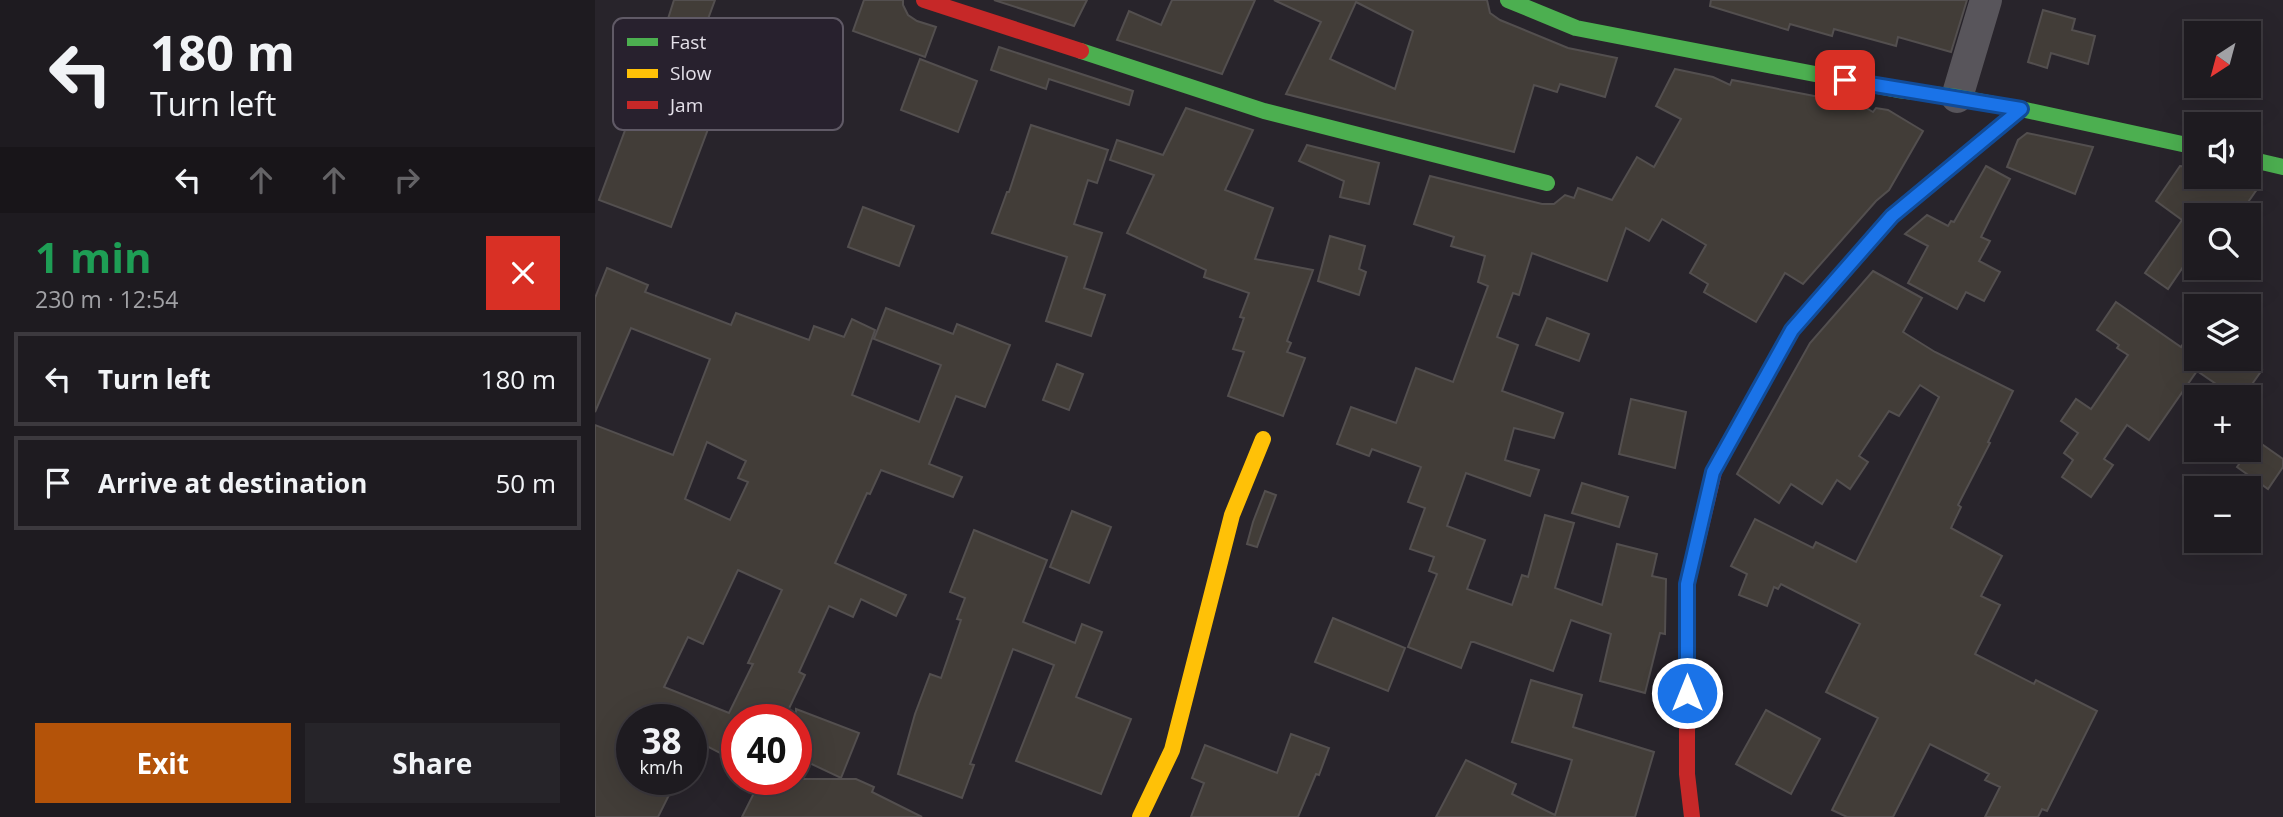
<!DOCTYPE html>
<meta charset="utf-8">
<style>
:root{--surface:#1e1b20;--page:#262429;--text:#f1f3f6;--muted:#a1a1a5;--line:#3c393e;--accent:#b45309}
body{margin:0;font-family:"Open Sans",sans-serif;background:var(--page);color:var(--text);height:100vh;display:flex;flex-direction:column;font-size:26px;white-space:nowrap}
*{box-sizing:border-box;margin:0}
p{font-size:23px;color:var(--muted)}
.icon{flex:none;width:38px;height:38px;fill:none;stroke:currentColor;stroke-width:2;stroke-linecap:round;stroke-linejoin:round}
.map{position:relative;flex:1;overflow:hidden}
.sheet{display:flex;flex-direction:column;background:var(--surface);width:595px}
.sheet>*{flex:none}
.guide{background:#1e1b20;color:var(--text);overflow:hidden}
.needle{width:46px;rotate:216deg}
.controls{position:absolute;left:1589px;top:21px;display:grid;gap:14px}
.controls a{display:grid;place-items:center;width:77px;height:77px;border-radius:0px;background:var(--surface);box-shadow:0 7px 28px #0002,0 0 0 2px var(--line);font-size:35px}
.speed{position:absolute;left:21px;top:704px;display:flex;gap:14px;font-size:35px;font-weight:700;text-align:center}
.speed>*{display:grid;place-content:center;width:91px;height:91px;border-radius:50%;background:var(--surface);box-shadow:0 7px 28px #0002,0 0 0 2px var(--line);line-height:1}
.speed small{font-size:18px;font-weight:400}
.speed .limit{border:10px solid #d22;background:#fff;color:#111}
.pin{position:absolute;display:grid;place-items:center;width:60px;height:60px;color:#fff;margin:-30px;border-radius:14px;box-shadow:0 4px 10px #0006}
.me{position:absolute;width:77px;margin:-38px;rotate:0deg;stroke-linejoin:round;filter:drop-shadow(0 0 5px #0008)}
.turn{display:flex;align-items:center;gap:24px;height:147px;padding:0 35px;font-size:32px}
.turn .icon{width:91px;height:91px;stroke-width:2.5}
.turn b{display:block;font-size:49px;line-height:60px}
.lanes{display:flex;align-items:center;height:66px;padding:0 35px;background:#0003;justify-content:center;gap:35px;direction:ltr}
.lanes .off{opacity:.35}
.round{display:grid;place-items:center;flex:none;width:74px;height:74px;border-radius:0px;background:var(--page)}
.overview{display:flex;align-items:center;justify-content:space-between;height:119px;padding:0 35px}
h1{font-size:42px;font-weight:700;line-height:52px;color:#1e9e55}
.cta{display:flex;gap:14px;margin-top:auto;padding:14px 35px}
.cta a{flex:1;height:80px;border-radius:0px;background:var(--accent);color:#fff;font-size:28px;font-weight:700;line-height:80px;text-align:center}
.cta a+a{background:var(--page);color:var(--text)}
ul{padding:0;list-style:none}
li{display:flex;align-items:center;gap:21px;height:94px;margin:0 14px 10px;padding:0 21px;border:4px solid var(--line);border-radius:0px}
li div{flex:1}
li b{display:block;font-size:26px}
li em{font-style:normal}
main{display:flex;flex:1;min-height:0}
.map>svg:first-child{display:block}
.building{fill:#423d38;stroke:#534f4f;stroke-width:2;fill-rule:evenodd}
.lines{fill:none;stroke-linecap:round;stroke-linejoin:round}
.street{stroke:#58555b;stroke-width:32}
.fast{stroke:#4caf50;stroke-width:16}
.slow{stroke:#ffc107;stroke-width:16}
.jam{stroke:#c62828;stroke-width:16}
.route-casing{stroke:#114b97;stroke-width:18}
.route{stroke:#1a73e8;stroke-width:12}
.key{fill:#28212e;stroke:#605a66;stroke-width:2}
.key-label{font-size:19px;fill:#e4e0e9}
</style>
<main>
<section class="sheet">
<div class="guide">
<div class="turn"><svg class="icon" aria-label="left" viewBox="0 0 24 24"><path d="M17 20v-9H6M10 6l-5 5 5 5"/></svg><div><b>180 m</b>Turn left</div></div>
<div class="lanes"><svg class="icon" aria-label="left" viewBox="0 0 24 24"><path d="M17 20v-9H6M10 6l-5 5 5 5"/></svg><svg class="icon off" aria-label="ahead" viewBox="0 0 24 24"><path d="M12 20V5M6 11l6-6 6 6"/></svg><svg class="icon off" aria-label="ahead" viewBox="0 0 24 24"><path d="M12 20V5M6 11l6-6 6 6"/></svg><svg class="icon off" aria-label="right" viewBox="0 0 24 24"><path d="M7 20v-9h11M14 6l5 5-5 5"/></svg></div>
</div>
<div class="overview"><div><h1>1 min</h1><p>230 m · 12:54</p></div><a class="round" style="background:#d93025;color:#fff"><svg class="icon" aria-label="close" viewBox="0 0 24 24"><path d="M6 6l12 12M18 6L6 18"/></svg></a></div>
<ul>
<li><svg class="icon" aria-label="left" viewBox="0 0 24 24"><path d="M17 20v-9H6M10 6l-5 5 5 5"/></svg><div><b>Turn left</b></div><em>180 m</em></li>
<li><svg class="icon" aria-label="arrive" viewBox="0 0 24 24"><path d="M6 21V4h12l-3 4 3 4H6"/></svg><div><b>Arrive at destination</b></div><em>50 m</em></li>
</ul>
<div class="cta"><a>Exit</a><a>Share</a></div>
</section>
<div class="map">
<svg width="1688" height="817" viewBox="0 0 1688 817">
<rect width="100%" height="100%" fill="#28242b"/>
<g class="building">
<polygon points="79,0 120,0 106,38 137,50 121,90 127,92 76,227 4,200 57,58 52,56 65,23 71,25"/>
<polygon points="269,0 308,0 308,5 313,15 322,21 341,27 330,57 258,31"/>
<polygon points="399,0 492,0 479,26"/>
<polygon points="577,0 660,0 627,74 522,40 534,11 566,25"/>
<path d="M679,0h213l3,13 10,7 68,28 49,10 -12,39 -45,-13 -3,8 -23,-7 -20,67 -228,-58 35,-72zM761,2l57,29 -18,58 -65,-30z"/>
<polygon points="1116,0 1372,0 1356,52 1303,37 1301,46 1239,29 1237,36 1195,24 1193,30 1115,6"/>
<polygon points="1448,10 1480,19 1477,30 1500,36 1493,64 1456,53 1452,68 1433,62"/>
<polygon points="404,47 538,91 534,105 454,79 451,89 396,70"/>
<polygon points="325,59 382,81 363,132 306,110"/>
<polygon points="1080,69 1118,77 1135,85 1137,80 1266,105 1278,112 1281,108 1293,110 1328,131 1294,190 1281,201 1208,284 1190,273 1161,322 1109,292 1113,284 1095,273 1111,245 1067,219 1054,241 1031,228 1012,281 937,253 924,295 918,293 902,337 923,345 907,391 968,413 959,438 919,428 910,460 944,470 935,496 871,473 852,526 890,540 872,589 917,605 927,575 933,577 950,515 979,523 960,588 1007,605 1022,544 1062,554 1057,576 1071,579 1070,634 1065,633 1050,693 1005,681 1016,634 976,620 958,671 879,642 876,642 866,668 813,647 842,574 834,571 839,557 815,549 830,508 813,502 826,467 777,449 774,456 742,444 756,407 801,423 821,368 858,382 893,286 883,282 890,256 856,246 859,237 819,224 835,176 947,204 959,204 970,195 979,198 983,188 1017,200 1042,157 1059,167 1086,119 1061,106"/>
<polygon points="591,108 658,130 630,190 678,208 660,259 718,270 692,341 696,343 692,352 710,358 688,416 633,396 649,352 638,349 649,318 645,317 654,293 609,277 611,270 532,233 559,175 515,160 522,140 568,155"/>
<polygon points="436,125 513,150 502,183 493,180 479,224 507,233 489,288 510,295 496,336 451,321 472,257 397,233 412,192 414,192"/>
<polygon points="1432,133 1498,147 1480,194 1412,167 1423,140"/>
<polygon points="712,145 784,163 774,204 745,197 749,181 704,161"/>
<polygon points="1391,166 1415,179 1386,237 1395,241 1384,261 1405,272 1389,301 1371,292 1362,309 1313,283 1333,246 1310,234 1332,215 1353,226 1356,221 1359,222"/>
<polygon points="1585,166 1601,168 1601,177 1642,177 1665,185 1644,215 1601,215 1601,248 1573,289 1550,273 1587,220 1561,201"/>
<polygon points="268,207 319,226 304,266 253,247"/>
<polygon points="735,236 770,246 764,269 771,272 764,295 723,281"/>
<path d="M12,268l41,17 -3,7 86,33 5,-12 73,27 5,-14 30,11 8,-18 23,11 -23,65 67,27 22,-57 -67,-26 12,-31 67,26 4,-10 53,21 -25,62 -29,-11 -27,68 33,13 -9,20 -72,-27 -11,24 -3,-1 -32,70 71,32 -10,21 -35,-17 -8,18 -24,-11 -30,66 6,3 -21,44h-48l-16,34 -29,-15v-19h-59v60h45l-19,38h-63v-392l78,30 37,-96 -79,-31 -36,84v-114zM112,442l39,19 -8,17 10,4 -18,38 -45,-21zM143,570l44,20 -34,73 5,1 -24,49 -65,-26 24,-50 15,7z"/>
<polygon points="1278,271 1327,298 1308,332 1340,352 1418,391 1393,442 1395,443 1363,505 1366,507 1356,528 1407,556 1386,596 1405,605 1380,654 1439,684 1441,680 1502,711 1452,811 1447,809 1443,817 1390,817 1405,787 1390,780 1394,774 1335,744 1298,817 1252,817 1237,810 1283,718 1231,692 1265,624 1186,584 1183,589 1179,587 1172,606 1144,595 1152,574 1136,566 1160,519 1218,548 1221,542 1261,562 1344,397 1325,385 1304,416 1294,411 1264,456 1273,462 1255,489 1242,480 1227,504 1196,484 1184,503 1142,474 1215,343"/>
<polygon points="1521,302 1586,347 1601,324 1601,359 1652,359 1667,370 1648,397 1640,397 1602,371 1554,440 1532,425 1509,459 1518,465 1496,497 1467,477 1478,460 1469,453 1483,433 1466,421 1481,399 1496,409 1533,355 1522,348 1524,345 1502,330"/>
<polygon points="952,318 994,334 984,361 941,345"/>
<polygon points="462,364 488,374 474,410 448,400"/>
<polygon points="1036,399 1091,412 1080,468 1024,454"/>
<polygon points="1661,440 1688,459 1688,467 1673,489 1642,467"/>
<polygon points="987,483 1033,497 1024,527 977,513"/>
<polygon points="670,491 681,495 662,547 652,544 658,522"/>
<polygon points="477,511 516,527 494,583 455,567"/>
<polygon points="379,530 452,560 428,622 480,643 487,624 507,632 481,697 536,719 506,794 421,761 459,665 418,649 375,764 379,765 367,798 303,774 320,714 335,674 346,678 366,620 362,619 370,598 355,592"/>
<polygon points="738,618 810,648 793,691 720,662"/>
<polygon points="936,680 987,695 978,727 1059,752 1040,817 841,817 871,760 921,784 917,794 960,815 977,760 917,742"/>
<polygon points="201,709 264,733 246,778 206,759 212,747 201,743"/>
<polygon points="1171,710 1225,739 1196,794 1141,764"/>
<polygon points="696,734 734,748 724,775 721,774 703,817 596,817 609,783 597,778 610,745 682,773"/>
<polygon points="166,779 261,779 279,787 277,792 327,817 147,817"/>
</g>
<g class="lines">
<polyline class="street" points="1362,97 1391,0"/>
<g class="fast">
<polyline points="913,0 981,28 1303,90 1362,97 1426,109 1601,147"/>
<polyline points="486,51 669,111 952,183"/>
<polyline points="1654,159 1688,167"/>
<polyline points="1120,468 1197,330 1297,216 1426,109"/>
</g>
<polyline class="slow" points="545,817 577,750 637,515 668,439"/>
<g class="jam">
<polyline points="329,0 486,51"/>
<polyline points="1097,817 1092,774 1092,585 1120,468"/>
</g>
</g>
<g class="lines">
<g class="route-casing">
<polyline id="route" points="1092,693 1092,584 1118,472 1197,330 1297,216 1426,109 1250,80"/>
</g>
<use href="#route" class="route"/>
</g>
<rect x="18" y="18" width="230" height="112" rx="10" class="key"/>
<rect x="32" y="38" width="31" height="8" fill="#4caf50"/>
<rect x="32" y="69" width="31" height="9" fill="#ffc107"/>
<rect x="32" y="101" width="31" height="8" fill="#c62828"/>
<g class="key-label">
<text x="75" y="49">Fast</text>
<text x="75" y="80">Slow</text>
<text x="75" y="112">Jam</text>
</g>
</svg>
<div class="controls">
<a><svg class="needle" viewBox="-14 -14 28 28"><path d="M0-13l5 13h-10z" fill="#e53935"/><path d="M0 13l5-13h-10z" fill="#a1a1a5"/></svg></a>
<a><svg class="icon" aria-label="sound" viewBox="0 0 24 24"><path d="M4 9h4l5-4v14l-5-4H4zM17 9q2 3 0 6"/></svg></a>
<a><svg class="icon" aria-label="search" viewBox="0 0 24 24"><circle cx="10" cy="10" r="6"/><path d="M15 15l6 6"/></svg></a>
<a><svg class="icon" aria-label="layers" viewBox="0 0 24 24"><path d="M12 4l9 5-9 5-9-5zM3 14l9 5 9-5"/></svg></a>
<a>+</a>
<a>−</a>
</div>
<div class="speed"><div>38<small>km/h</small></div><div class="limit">40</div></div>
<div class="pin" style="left:1250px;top:80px;background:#d93025"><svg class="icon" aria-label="arrive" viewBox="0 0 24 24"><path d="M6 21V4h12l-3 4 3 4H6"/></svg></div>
<svg class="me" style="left:1092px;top:693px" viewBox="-20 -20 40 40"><circle r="17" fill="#1a73e8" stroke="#fff" stroke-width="3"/><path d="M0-11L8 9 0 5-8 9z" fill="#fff"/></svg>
</div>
</main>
